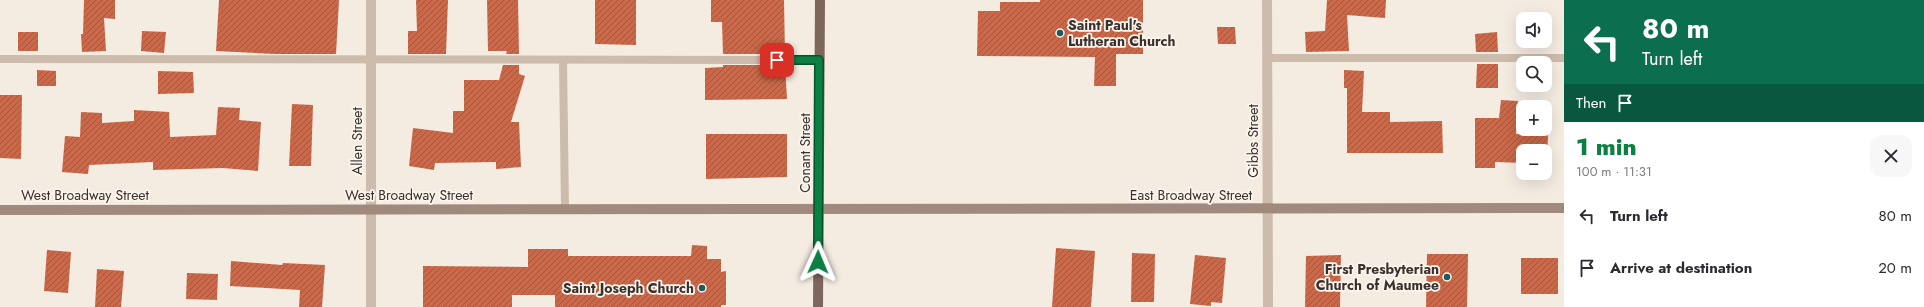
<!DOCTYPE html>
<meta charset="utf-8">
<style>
:root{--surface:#fff;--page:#f7f7f7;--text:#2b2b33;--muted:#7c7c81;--accent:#0b8043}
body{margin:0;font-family:Jost,sans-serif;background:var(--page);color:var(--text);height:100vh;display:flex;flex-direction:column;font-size:15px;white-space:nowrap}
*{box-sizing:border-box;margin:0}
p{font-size:13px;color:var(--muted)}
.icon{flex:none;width:22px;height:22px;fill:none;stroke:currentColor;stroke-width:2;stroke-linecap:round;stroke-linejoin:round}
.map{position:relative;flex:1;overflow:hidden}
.side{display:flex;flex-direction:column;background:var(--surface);width:360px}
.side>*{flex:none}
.guide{background:#0b6e4f;color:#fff;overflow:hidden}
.fabs{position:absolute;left:1516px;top:12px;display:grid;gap:8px}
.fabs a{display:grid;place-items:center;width:36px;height:36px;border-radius:8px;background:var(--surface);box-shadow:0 4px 16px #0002;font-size:20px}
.pin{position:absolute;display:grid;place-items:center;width:34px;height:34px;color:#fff;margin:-17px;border-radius:8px;box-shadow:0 2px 6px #0006}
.me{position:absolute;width:44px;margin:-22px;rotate:1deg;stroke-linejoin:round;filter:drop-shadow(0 0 3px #0008)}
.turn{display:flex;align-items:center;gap:14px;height:84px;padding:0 12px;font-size:18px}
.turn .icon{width:52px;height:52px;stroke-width:2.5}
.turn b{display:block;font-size:28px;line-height:34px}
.then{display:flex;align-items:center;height:38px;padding:0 12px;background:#0003;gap:8px;font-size:15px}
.round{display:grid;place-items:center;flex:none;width:42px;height:42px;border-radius:12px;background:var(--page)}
.headline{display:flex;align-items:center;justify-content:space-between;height:68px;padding:0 12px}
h1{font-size:24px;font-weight:800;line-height:30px;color:var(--accent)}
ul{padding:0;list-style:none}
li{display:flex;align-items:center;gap:12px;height:52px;padding:0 12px}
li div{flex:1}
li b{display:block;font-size:15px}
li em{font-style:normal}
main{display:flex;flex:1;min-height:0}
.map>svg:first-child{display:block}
.building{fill:url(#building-hatch)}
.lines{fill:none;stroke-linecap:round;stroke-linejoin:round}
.lane{stroke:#cdbbac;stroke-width:8}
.street{stroke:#cdbbac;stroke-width:10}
.secondary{stroke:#a18a7d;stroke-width:10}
.primary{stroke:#7d675c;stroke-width:10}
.route-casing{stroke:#07532c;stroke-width:10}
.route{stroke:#0b8043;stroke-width:7}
.poi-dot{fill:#1f5a5e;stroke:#fbf5ee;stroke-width:1.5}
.labels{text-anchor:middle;stroke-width:3.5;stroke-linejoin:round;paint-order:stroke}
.poi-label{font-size:14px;font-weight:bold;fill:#3b302b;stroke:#fbf5ee;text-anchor:end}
.street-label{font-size:14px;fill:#3b302b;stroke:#fbf5ee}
</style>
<main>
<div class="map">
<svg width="1564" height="307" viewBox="0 0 1564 307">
<defs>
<pattern id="building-hatch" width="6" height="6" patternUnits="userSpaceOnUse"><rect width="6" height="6" fill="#c8694b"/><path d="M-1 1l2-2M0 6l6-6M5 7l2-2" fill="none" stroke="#a4573f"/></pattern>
</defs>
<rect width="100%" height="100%" fill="#f4ebe1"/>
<g class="building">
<polygon points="84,0 115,0 115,19 104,18 106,51 82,52 81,34 83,34"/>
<polygon points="219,0 339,0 336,54 275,54 216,51"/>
<polygon points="416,0 448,0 446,54 408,54 408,31 417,31"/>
<polygon points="487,0 518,0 519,54 506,54 507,51 488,51"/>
<polygon points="595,0 636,0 636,45 595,44"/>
<polygon points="711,0 784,0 785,54 723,54 722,22 711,22"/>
<polygon points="1040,0 1143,0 1143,54 1116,54 1116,86 1094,86 1095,57 977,56 978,11 1000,11 1000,2 1040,2"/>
<polygon points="1327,0 1386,0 1385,18 1347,15 1349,51 1306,52 1305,32 1325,31"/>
<polygon points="1217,27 1235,27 1236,44 1218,44"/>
<polygon points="142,31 166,32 164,53 141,51"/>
<rect x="18" y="32" width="20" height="19"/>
<polygon points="1497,32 1498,52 1476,52 1475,34"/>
<polygon points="1477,64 1498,64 1498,88 1476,88"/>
<polygon points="503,65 519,65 519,74 525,76 511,122 519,122 521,167 496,169 496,162 435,163 434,170 409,166 413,128 453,133 453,111 464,111 464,80 499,80"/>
<polygon points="723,65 785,65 787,99 705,100 705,68 723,67"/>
<polygon points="37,70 56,71 56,86 37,86"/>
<polygon points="1344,70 1364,71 1362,112 1390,112 1390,122 1442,121 1443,153 1347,153 1347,88 1344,88"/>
<polygon points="158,71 193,72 194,93 158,94"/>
<polygon points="0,95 22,95 21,159 0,158"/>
<polygon points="1501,100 1518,101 1516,134 1548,135 1547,163 1545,163 1545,151 1523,151 1523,163 1495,162 1495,168 1475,168 1475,118 1499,118"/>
<polygon points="292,104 313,105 311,166 289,166"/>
<polygon points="218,107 240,108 239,120 261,122 258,171 223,168 153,170 153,162 89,165 88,174 62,172 65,136 80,137 81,112 102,113 102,123 134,121 134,110 169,112 170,137 216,135"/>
<polygon points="706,134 787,134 787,177 706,179"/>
<polygon points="692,245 707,246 707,259 721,259 721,272 726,271 726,305 721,305 721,307 555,307 555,295 512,295 512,307 423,307 423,266 528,267 528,249 568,249 568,256 691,256"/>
<polygon points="1056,248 1095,251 1091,307 1052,307"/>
<polygon points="47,250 71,252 68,293 44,291"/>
<polygon points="1132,253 1155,254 1154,302 1131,302"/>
<polygon points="1427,254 1468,254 1467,307 1426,307"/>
<polygon points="1195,255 1226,258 1222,303 1211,302 1211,306 1190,304"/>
<polygon points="1341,255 1340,307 1305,307 1306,256"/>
<rect x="1521" y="258" width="37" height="36"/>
<polygon points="231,261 282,265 283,263 325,265 322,307 299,307 300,290 230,286"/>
<polygon points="97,269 124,271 121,307 95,307"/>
<polygon points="187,273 218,274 217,300 186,299"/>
</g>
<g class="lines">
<g class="lane">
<polyline points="1267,58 1564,58"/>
<polyline points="0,59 819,60"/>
<polyline points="563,60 565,209"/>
</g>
<g class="street">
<polyline points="1267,0 1268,307"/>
<polyline points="371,307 371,0"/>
</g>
<polyline class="secondary" points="0,210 1564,208"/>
<polyline class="primary" points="818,307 820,0"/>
</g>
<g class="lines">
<g class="route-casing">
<polyline id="route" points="777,60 819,60 818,262"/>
</g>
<use href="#route" class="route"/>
</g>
<g class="poi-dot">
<circle cx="1060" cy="33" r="4"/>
<circle cx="1447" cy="277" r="4"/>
<circle cx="702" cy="288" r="4"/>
</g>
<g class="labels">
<g class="poi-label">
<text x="1068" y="30" text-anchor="start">Saint Paul's<tspan x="1068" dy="16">Lutheran Church</tspan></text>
<text x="1439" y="274">First Presbyterian<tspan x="1439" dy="16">Church of Maumee</tspan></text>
<text x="694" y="293">Saint Joseph Church</text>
</g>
<g class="street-label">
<text transform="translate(357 141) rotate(-90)" y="5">Allen Street</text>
<text transform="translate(1253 141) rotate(-90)" y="5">Gibbs Street</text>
<text transform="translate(805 153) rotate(-90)" y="5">Conant Street</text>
<text x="85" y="200">West Broadway Street</text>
<text x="409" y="200">West Broadway Street</text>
<text x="1191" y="200">East Broadway Street</text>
</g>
</g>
</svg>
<div class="fabs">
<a><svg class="icon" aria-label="sound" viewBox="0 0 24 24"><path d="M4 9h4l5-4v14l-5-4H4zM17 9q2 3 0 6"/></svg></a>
<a><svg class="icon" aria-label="search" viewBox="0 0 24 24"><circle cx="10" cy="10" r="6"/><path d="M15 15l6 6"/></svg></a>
<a>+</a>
<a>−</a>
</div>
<div class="pin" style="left:777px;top:60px;background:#d93025"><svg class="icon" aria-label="arrive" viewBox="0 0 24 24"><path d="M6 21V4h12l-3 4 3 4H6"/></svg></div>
<svg class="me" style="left:818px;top:262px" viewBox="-20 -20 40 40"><path d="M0-17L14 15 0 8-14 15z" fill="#0b8043" stroke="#fff" stroke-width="4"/></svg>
</div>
<section class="side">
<div class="guide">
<div class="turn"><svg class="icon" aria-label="left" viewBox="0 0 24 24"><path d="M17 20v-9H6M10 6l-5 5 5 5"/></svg><div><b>80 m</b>Turn left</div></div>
<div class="then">Then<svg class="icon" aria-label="arrive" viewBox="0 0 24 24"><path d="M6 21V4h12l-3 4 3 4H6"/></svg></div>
</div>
<div class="headline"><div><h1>1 min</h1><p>100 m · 11:31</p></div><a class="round"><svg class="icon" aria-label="close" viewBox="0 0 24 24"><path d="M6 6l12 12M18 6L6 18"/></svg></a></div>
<ul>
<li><svg class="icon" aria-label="left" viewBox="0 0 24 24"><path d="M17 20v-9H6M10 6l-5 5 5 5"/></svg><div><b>Turn left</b></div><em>80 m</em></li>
<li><svg class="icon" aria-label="arrive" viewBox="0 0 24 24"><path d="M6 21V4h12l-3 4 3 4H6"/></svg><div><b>Arrive at destination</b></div><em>20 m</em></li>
</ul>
</section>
</main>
